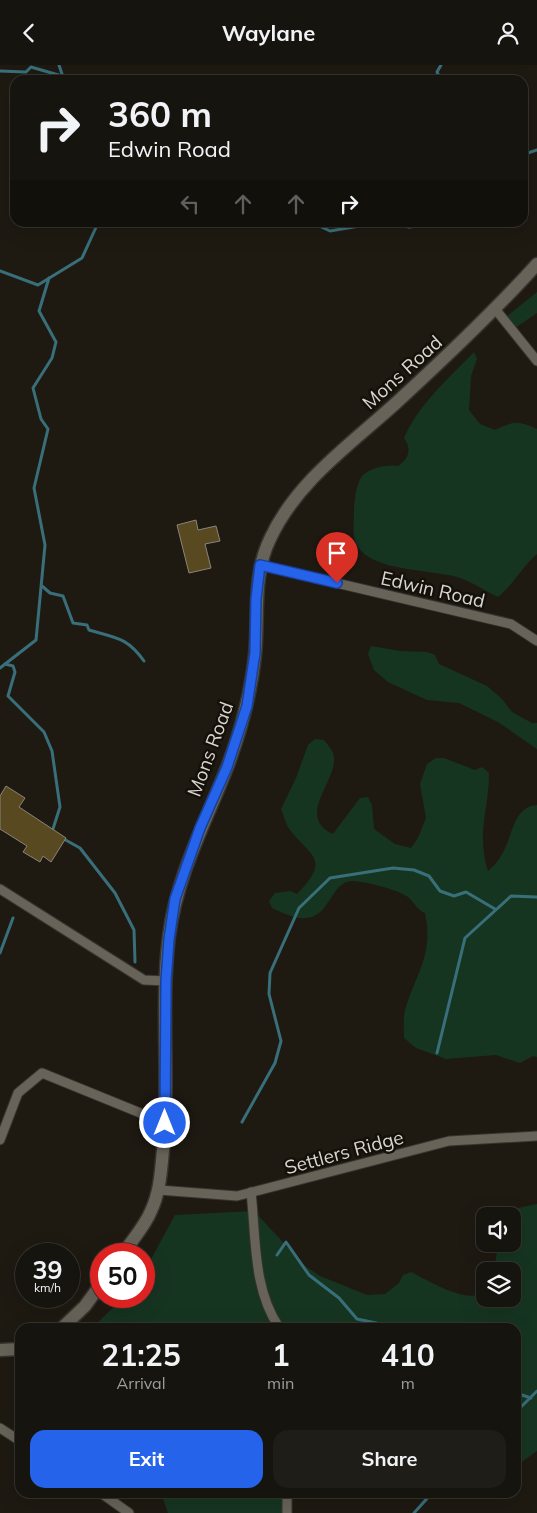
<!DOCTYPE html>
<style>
:root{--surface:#16140e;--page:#1f1d17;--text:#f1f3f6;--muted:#9e9e9e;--line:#35332e;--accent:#2563eb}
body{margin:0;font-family:Mulish,sans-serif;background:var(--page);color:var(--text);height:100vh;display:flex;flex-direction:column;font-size:19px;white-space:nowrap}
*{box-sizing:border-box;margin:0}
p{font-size:16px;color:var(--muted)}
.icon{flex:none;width:28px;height:28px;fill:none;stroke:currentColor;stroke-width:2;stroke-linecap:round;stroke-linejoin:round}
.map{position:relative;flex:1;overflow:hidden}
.panel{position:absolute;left:15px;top:1258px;width:506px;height:175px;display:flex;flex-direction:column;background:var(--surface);border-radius:15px;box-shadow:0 5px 20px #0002,0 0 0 1px var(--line)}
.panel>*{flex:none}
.guide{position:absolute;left:10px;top:10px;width:518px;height:152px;border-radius:15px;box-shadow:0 5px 20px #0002,0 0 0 1px var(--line);background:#16140e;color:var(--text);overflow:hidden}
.buttons{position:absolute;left:476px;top:1142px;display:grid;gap:10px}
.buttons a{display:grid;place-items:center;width:45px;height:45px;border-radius:10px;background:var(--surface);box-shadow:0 5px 20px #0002,0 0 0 1px var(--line);font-size:25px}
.speed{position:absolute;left:15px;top:1178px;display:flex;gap:10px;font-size:25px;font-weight:700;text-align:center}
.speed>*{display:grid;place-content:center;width:65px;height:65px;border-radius:50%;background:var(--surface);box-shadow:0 5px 20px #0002,0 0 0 1px var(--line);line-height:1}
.speed small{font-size:12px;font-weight:400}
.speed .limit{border:8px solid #d22;background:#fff;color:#111}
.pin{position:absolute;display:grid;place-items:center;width:42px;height:42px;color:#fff;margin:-51px -21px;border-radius:50% 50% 50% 0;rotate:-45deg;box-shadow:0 0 5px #0007}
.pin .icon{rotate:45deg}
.me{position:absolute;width:55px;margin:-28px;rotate:0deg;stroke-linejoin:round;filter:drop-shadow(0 0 4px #0008)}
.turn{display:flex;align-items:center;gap:18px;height:105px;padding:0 15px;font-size:22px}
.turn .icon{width:65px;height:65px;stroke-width:2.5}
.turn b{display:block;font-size:35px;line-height:42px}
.lanes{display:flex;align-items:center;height:48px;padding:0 15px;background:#0003;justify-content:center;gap:25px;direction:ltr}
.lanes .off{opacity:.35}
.eta{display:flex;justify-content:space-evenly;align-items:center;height:85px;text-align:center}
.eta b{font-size:30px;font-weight:700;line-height:35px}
.cta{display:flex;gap:10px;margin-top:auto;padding:10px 15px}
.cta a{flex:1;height:58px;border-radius:15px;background:var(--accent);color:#fff;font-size:20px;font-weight:700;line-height:58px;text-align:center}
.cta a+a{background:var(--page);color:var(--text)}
header{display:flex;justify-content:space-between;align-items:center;height:65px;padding:0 15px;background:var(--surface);font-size:22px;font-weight:700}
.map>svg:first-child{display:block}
.green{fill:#163521}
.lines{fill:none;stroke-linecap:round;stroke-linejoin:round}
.stream{stroke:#386f7a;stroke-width:3}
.building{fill:#594921;stroke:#8a857b}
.street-casing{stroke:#36342f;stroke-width:11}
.secondary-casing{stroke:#36342f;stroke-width:15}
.street{stroke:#676359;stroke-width:9}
.secondary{stroke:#676359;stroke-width:12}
.route-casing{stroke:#184099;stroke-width:12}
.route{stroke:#2563eb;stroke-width:9}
.labels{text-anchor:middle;stroke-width:5;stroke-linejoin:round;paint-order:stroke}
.street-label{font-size:19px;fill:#d8d6d0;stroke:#15110a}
</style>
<header><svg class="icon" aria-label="back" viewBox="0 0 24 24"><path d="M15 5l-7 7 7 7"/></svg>Waylane<svg class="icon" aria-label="person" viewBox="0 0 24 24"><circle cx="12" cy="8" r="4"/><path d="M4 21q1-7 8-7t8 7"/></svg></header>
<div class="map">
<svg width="537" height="1448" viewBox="0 0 537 1448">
<rect width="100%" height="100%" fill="#1e1a12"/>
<g class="green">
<polygon points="537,227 537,248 515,263 506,252"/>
<path d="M474,287l3,7 -6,17 -2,34 11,14 15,6c19,-9 23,-9 42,-1v125c-15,13 -24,31 -39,43 -13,-6 -27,-16 -41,-20 -27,-8 -83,-5 -100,-31 -5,-8 -3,-24 -3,-34 0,-10 2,-28 8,-36 8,-8 25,-12 36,-10 11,-7 14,-17 6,-28 14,-33 45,-60 70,-86z"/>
<polygon points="371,581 400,586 427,587 435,590 439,599 487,621 502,634 512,647 532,658 537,658 537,684 498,657 459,638 427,635 388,617 374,605 368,589"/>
<path d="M315,674l9,1c3,4 7,8 9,13 9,24 -40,63 0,81l27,-36 8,-1 4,8 2,24 21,15 16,4 7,-10 8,-20 -6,-34 7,-20 9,-6h8l31,12 7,-3 7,6c0,37 -13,59 -1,98 5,-4 10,-10 13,-15 12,-18 11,-49 36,-51v252l-4,-1 -13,7 -24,-8 -50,4 -30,-11 -12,-10c0,-9 -1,-19 1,-28 11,-37 29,-55 20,-97 -9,-4 -10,-10 -17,-16 -9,-7 -44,-16 -56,-16 -25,1 -20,45 -58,36 -7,-2 -15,-6 -22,-9l-3,-7 6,-8 15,-2 7,3c37,-37 10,-39 -9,-67 -3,-6 -5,-13 -7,-18l15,-31 12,-33z"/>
<path d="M537,1139v247l-21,15v-139h-423l32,-31h19v-24l31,-57 79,-4 51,55 15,10 47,19 18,-1 14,-11 4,-8 8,-3c14,7 63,37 74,17v10h27v-28h-18l4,-27h14v-28h-1l3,-7z"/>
<polygon points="161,1428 283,1428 285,1448 168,1448"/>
</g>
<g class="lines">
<g class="stream">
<polyline points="59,0 64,15"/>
<polyline points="441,0 437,7 441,15"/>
<polyline points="0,6 26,7 31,2 62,11"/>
<polyline points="522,90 537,85"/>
<polyline points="313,158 330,166 377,158"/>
<polyline points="389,158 409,162 441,158"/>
<polyline points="0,206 38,220 82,193 98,158"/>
<path d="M42,521l8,7 13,3 10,27 14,2 2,5c27,8 38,7 55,31"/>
<polyline points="5,599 13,601 15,607 8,631 44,667 52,686 60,742 52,767"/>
<polyline points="0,603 36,575 45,480 34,423 48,364 41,354 33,323 52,293 56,277 39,246 49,213"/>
<polyline points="62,773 80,783 115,828 134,865 135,897"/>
<polyline points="0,888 13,853"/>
<polyline points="437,988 465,873 511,831 537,832"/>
<polyline points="242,1057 275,998 281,976 269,929 270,908 299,843 330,813 393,803 414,805 429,811 440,826 454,831 466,827 495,844"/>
<polyline points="277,1190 286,1177 309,1210 339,1233 357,1254 395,1262"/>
<polyline points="516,1328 531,1333"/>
<polyline points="516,1347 537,1326"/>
<polyline points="414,1448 432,1428"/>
</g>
</g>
<g class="building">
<polygon points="196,455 198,465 216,461 220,476 205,479 211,503 189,508 177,460"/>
<polygon points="6,721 25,733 19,742 66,773 51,797 43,791 40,797 23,787 27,781 0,764 0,731"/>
</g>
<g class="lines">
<g class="street-casing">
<g id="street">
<polyline points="496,245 537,296"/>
<polyline points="260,500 511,559 537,576"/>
<polyline points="0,824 144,915 166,916"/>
<polyline points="0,1075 18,1028 42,1008 165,1058"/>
<polyline points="159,1125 237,1131 449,1076 537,1071"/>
<path d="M251,1127c5,45 2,98 28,135"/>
<polyline points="0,1363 20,1376"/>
<polyline points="101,1428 129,1448"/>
<polyline points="287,1428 287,1448"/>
</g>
</g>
<g class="secondary-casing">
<g id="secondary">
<path d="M123,1189c9,-14 22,-28 28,-43 9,-19 10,-40 12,-61 7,-71 -3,-143 6,-214 8,-62 37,-114 59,-171 13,-35 23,-72 27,-110 4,-39 -3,-79 15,-116 26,-57 81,-95 126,-136 49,-45 97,-90 141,-139"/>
<polyline points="63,1262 85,1241 101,1219"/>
<polyline points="0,1285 20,1284"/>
</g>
</g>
<use href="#street" class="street"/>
<use href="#secondary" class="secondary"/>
</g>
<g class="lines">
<g class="route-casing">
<polyline id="route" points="165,1058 166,916 169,874 175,834 200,763 227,702 247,641 255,588 256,534 260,500 337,518"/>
</g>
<use href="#route" class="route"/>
</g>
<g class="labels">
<g class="street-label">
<text transform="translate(402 307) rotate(-42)" y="7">Mons Road</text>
<text transform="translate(433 524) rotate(13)" y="7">Edwin Road</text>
<text transform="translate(210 684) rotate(-70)" y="7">Mons Road</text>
<text transform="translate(344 1087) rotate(-15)" y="7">Settlers Ridge</text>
</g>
</g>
</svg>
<div class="buttons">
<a><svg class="icon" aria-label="sound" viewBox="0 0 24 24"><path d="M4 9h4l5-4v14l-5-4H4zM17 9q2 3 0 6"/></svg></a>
<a><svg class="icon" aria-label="layers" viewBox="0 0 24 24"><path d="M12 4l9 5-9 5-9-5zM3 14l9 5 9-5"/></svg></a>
</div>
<div class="speed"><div>39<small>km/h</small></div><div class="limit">50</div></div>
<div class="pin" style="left:337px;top:518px;background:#d93025"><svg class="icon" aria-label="arrive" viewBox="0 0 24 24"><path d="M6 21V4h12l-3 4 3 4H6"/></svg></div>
<svg class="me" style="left:165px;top:1058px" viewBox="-20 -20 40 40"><circle r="17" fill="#2563eb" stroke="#fff" stroke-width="3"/><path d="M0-11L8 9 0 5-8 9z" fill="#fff"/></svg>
<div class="guide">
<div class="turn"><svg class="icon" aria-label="right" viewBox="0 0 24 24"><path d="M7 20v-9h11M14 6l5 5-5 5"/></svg><div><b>360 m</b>Edwin Road</div></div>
<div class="lanes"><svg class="icon off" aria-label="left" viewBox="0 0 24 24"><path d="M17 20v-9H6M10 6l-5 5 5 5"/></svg><svg class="icon off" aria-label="ahead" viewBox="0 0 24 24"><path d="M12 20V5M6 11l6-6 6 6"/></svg><svg class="icon off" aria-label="ahead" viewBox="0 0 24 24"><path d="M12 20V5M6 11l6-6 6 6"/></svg><svg class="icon" aria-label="right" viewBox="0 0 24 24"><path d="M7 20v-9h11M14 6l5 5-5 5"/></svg></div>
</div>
<section class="panel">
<div class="eta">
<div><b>21:25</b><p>Arrival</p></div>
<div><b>1</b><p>min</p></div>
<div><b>410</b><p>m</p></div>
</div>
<div class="cta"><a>Exit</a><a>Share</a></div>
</section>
</div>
